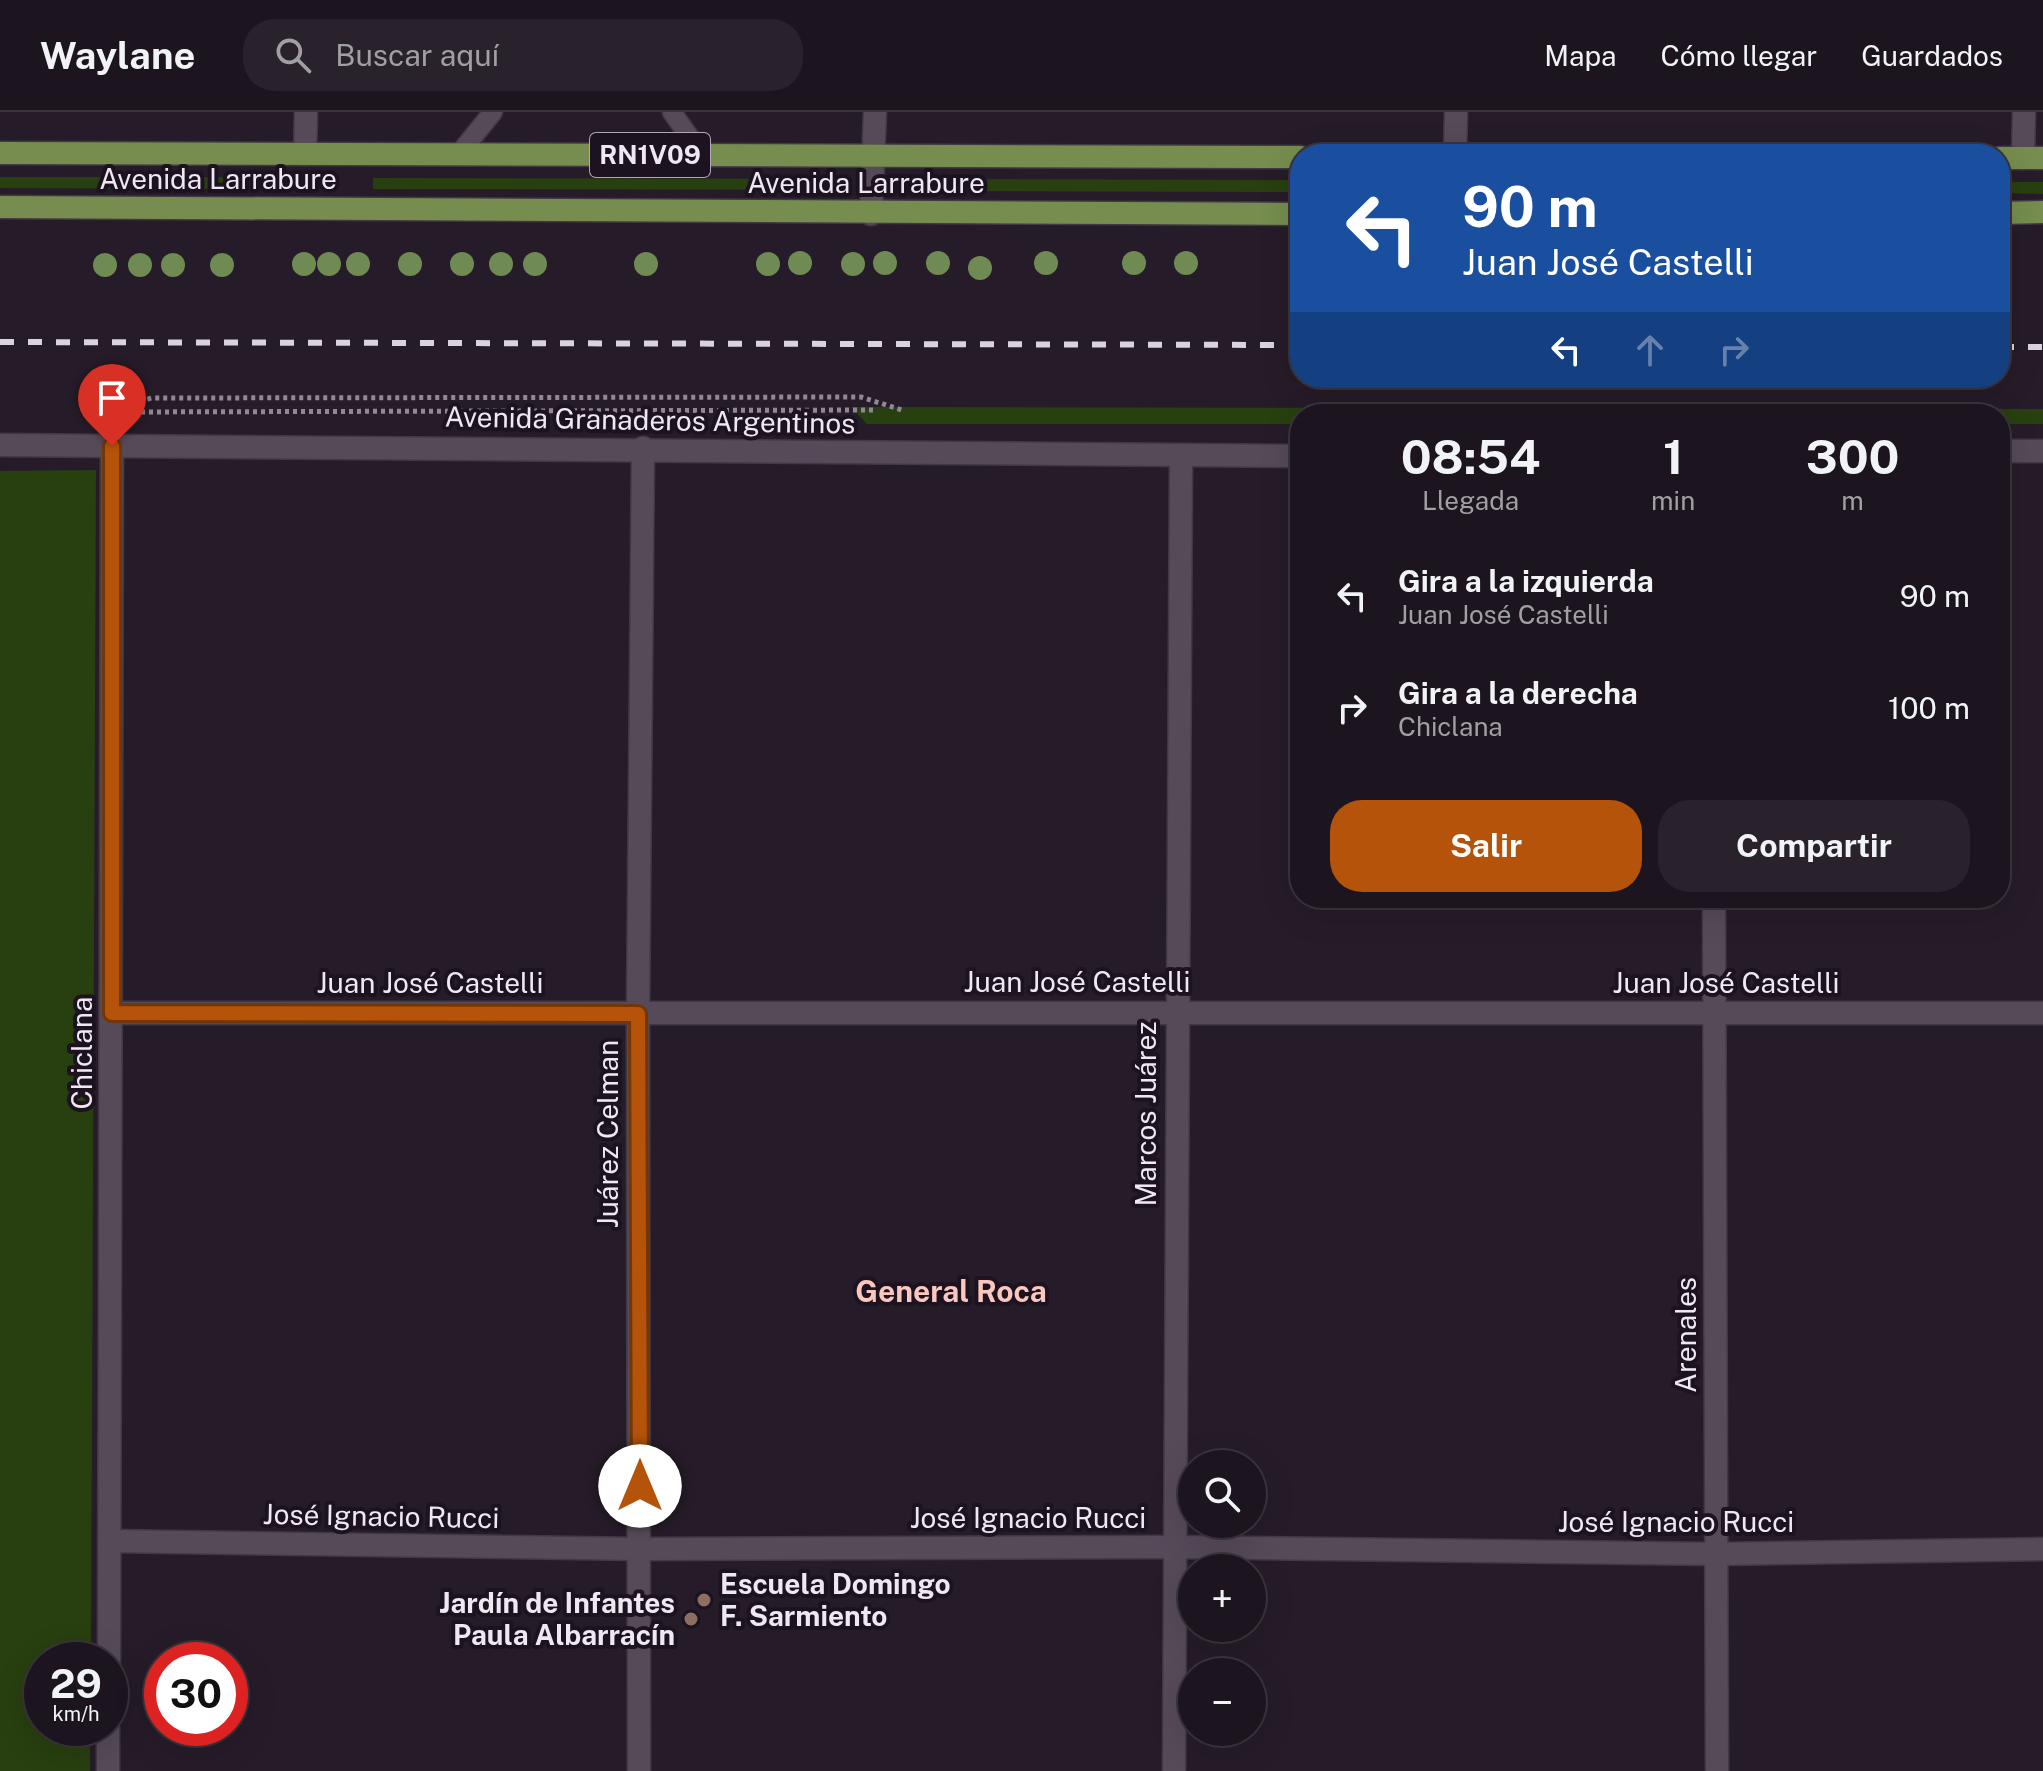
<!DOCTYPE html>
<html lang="es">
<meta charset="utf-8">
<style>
:root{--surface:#1c151f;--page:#29222c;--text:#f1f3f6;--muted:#a09fa4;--line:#3a343d;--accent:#b45309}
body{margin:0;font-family:"Public Sans",sans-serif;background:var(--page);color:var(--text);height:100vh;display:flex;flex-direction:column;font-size:30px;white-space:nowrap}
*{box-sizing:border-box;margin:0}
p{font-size:26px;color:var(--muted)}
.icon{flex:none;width:44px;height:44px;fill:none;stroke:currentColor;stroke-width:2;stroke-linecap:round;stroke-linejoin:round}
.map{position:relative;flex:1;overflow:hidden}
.panel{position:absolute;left:1290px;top:292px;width:720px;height:504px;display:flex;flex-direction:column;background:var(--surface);border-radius:32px;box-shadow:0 8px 32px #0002,0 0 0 2px var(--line)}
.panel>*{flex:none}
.hud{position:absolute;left:1290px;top:32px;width:720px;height:244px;border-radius:32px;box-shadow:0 8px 32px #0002,0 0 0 2px var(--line);background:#1a4fa0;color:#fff;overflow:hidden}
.tools{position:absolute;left:1178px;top:1338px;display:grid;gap:16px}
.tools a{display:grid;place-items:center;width:88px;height:88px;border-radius:50%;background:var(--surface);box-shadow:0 8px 32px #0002,0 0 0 2px var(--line);font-size:40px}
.speed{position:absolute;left:24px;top:1530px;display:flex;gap:16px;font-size:40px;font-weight:700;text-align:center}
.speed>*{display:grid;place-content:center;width:104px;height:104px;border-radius:50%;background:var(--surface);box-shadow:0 8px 32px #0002,0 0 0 2px var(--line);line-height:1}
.speed small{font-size:20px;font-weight:400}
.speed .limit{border:12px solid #d22;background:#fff;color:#111}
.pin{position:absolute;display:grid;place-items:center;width:68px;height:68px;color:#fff;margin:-82px -34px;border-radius:50% 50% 50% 0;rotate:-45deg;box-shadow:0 0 8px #0007}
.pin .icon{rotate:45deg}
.me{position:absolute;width:88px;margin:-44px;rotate:0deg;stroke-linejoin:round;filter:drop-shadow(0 0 6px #0008)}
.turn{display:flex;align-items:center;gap:28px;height:168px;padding:0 40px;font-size:36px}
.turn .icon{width:104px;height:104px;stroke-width:2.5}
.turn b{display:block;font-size:56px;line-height:68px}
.lanes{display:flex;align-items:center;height:76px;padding:0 40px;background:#0003;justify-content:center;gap:40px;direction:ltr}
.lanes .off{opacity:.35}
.eta{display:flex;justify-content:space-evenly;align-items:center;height:136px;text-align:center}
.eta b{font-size:48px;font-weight:700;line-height:56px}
.action{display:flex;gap:16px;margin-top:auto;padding:16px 40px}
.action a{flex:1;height:92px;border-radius:32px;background:var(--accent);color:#fff;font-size:32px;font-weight:700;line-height:92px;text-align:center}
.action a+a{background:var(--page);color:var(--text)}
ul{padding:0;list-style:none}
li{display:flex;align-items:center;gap:24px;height:112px;padding:0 40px}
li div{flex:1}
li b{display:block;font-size:30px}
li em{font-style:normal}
header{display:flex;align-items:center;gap:48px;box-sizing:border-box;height:112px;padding:0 40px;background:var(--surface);border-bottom:2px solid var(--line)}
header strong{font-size:38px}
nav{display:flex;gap:44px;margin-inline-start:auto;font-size:28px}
.search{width:560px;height:72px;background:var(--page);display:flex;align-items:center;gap:20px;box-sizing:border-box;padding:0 28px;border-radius:32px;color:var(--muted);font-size:30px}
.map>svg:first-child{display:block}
.green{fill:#283f0f}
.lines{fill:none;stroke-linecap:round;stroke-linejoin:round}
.service-casing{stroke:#403843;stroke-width:21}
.minor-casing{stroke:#403843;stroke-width:25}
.primary-casing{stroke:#403843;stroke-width:25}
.path{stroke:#918893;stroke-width:5;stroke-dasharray:4 4;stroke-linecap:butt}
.service{stroke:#564a59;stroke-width:18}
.minor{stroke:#564a59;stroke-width:22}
.primary{stroke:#768d4f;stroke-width:22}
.rail{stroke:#dad2dc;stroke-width:6;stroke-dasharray:14 14;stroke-linecap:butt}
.tree{fill:#6f8a52}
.route-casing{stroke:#753606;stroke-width:20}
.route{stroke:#b45309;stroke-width:14}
.education-dot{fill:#8d6e63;stroke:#1d1320;stroke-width:3}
.labels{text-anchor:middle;stroke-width:8;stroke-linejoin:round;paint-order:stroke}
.shield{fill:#1d1320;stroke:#b0a8b2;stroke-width:2}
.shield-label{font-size:26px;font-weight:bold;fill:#efe8f1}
.street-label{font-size:28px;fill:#efe8f1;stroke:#1d1320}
.poi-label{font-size:28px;font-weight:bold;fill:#efe8f1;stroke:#1d1320;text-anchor:start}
.neighbourhood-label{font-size:30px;font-weight:bold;fill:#fac7bf;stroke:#1d1320}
</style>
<header>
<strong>Waylane</strong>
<div class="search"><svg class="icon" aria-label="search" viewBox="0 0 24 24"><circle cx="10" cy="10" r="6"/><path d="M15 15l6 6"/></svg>Buscar aquí</div>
<nav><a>Mapa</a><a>Cómo llegar</a><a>Guardados</a></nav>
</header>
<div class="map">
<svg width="2043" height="1659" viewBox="0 0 2043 1659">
<rect width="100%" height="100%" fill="#261c29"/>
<g class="green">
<polygon points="0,65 292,65 292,77 0,76"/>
<polygon points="373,66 826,67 827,78 373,77"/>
<polygon points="929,67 1300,68 1300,80 929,79"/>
<polygon points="2000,70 2043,70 2043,82 2000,81"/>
<polygon points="851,295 2043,297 2043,312 2000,312 2000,302 1300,302 1300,312 867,312"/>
<polygon points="96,358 91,1548 42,1548 42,1616 90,1616 90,1659 0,1659 0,359"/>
</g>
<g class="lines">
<g class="service-casing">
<g id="service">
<polyline points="672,0 702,43"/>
<polyline points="458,43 493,0"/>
</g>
</g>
<g class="minor-casing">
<g id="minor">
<polyline points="305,42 306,0"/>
<polyline points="1455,42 1456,0"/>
<polyline points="2023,46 2024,0"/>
<polyline points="871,102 875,0"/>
<polyline points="0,333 1300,344"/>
<polyline points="2000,339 2043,339"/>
<polyline points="1714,786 1717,1659"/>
<polyline points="112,901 2043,901"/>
<polyline points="110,1429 640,1437 1174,1435 1717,1442 2043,1437"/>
<polyline points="109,1548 112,334"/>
<polyline points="108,1659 108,1616"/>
<polyline points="639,1659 638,902 643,336"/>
<polyline points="1174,1659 1181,345"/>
</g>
</g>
<g class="primary-casing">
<g id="primary">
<polyline points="0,41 1300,45"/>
<polyline points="2000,46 2043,46"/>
<polyline points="0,95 1300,102"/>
<polyline points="2000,101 2043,100"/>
</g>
</g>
<polyline class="path" points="873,298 126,300 127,292 152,286 861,285 902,298"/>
<use href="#service" class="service"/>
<use href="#minor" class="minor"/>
<use href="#primary" class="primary"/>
<g class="rail">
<polyline points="0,230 1300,233"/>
<polyline points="2000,235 2043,235"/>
</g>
</g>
<g class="tree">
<circle cx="800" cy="151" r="12"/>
<circle cx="885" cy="151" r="12"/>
<circle cx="938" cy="151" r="12"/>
<circle cx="1046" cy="151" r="12"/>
<circle cx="1134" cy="151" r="12"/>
<circle cx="1186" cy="151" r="12"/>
<circle cx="304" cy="152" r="12"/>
<circle cx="329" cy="152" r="12"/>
<circle cx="358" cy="152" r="12"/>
<circle cx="410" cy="152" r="12"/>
<circle cx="462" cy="152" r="12"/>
<circle cx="501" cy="152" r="12"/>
<circle cx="535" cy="152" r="12"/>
<circle cx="646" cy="152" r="12"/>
<circle cx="768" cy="152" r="12"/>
<circle cx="853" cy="152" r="12"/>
<circle cx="105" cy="153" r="12"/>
<circle cx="140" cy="153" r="12"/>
<circle cx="173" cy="153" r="12"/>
<circle cx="222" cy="153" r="12"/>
<circle cx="980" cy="156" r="12"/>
</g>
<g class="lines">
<g class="route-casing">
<polyline id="route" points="112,334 112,901 638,902 640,1374"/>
</g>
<use href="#route" class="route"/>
</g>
<g class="education-dot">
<circle cx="704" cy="1488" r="8"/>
<circle cx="691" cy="1507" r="8"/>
</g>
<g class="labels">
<rect class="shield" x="590" y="21" width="120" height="44" rx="6"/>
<g class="shield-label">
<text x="650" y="52">RN1V09</text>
</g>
<g class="street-label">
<text x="218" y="77">Avenida Larrabure</text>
<text x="866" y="81">Avenida Larrabure</text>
<text transform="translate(650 308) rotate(1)" y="10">Avenida Granaderos Argentinos</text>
<text x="1077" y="880">Juan José Castelli</text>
<text x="430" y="881">Juan José Castelli</text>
<text x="1726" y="881">Juan José Castelli</text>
<text transform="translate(82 941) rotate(-90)" y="10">Chiclana</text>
<text transform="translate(1146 1002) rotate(-90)" y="10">Marcos Juárez</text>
<text transform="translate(608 1022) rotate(-90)" y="10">Juárez Celman</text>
<text transform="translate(1686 1223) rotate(-90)" y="10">Arenales</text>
<text transform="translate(381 1404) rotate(1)" y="10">José Ignacio Rucci</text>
<text x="1028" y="1416">José Ignacio Rucci</text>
<text x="1676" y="1420">José Ignacio Rucci</text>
</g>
<g class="poi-label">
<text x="720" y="1482">Escuela Domingo<tspan x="720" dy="32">F. Sarmiento</tspan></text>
<text x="675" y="1501" text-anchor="end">Jardín de Infantes<tspan x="675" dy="32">Paula Albarracín</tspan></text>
</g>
<g class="neighbourhood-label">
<text x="951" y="1190">General Roca</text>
</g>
</g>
</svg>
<div class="tools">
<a><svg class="icon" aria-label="search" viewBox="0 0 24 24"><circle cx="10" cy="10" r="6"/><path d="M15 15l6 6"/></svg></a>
<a>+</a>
<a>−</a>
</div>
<div class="speed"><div>29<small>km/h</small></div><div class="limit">30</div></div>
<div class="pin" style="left:112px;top:334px;background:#d93025"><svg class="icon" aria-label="arrive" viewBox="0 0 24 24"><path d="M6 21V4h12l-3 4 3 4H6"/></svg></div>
<svg class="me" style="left:640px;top:1374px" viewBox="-20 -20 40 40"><circle r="19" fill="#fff"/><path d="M0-13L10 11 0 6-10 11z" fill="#b45309"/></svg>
<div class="hud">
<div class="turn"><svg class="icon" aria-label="left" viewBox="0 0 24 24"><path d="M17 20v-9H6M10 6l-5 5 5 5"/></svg><div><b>90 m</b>Juan José Castelli</div></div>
<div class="lanes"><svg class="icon" aria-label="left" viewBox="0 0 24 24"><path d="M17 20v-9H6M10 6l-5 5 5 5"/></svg><svg class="icon off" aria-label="ahead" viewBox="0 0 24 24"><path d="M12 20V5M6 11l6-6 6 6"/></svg><svg class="icon off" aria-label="right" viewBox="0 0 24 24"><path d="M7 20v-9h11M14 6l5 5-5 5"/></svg></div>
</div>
<section class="panel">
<div class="eta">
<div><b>08:54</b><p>Llegada</p></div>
<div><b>1</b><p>min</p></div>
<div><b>300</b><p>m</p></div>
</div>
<ul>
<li><svg class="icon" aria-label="left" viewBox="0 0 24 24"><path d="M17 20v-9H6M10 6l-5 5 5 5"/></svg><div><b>Gira a la izquierda</b><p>Juan José Castelli</p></div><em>90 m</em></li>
<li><svg class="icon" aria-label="right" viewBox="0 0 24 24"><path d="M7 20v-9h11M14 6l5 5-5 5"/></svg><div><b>Gira a la derecha</b><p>Chiclana</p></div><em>100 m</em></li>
</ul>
<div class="action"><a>Salir</a><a>Compartir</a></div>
</section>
</div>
